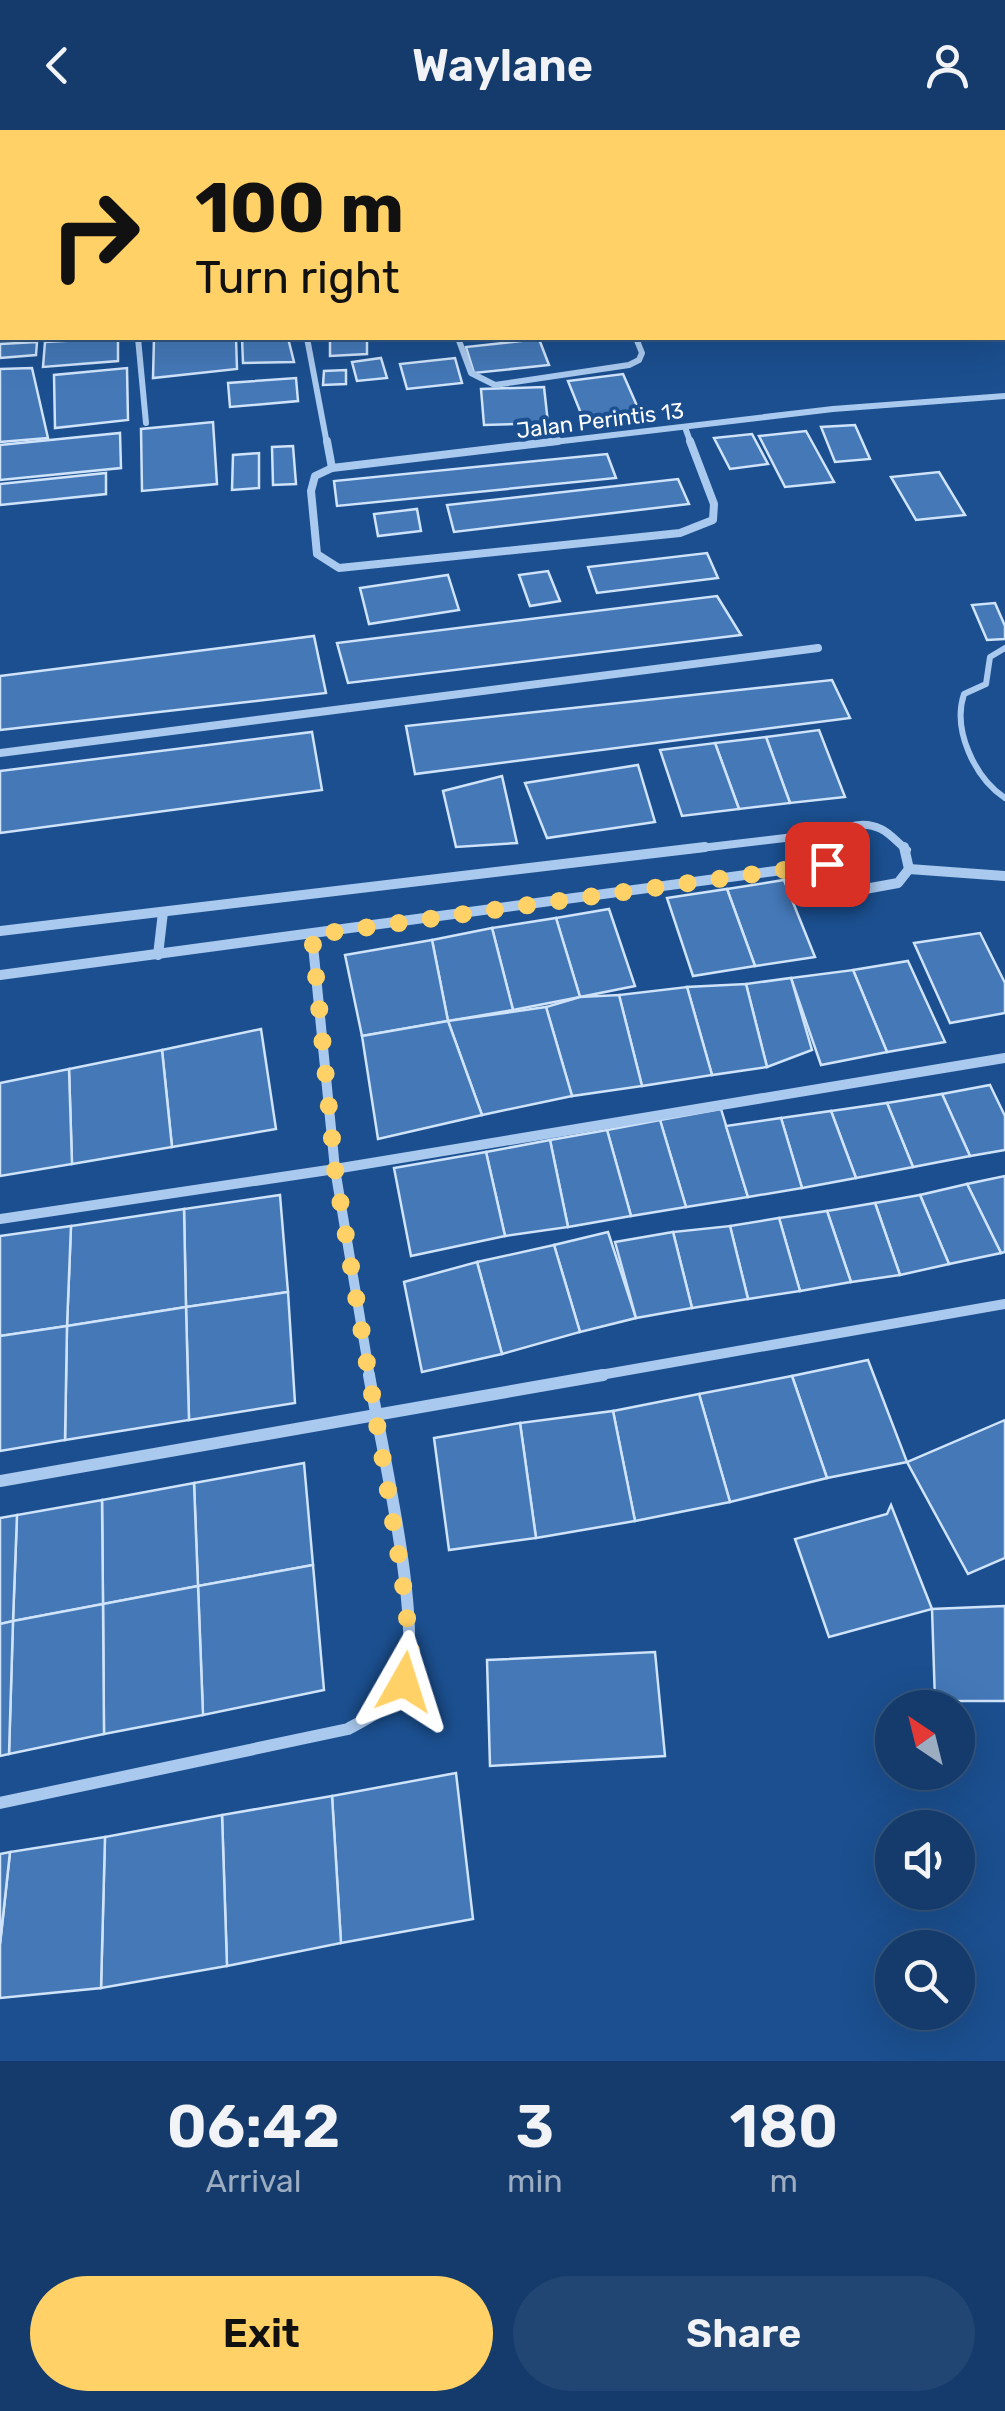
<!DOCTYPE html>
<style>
:root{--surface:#143b6b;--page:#214673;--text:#f1f3f6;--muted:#9dadc1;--line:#33557e;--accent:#ffd166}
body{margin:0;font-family:Rubik,sans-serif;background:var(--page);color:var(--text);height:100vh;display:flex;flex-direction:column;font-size:38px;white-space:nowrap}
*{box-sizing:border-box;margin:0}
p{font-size:32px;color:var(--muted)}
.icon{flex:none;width:55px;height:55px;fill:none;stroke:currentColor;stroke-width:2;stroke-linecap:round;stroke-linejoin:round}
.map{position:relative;height:1931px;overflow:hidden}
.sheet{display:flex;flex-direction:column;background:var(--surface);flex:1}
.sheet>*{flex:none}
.banner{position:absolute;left:0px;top:0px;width:1005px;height:210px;box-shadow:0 10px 40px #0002,0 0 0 2px var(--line);background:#ffd166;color:#111;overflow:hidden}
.needle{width:65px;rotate:325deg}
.tools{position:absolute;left:875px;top:1560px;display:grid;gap:20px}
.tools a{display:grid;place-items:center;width:100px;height:100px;border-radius:50%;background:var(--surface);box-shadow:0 10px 40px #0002,0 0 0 2px var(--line);font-size:50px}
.pin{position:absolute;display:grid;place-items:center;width:85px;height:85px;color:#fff;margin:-42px;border-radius:20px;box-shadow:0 5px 15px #0006}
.me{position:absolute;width:110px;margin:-55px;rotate:6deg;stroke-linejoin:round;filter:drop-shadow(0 0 8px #0008)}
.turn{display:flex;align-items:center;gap:35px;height:210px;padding:0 30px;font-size:45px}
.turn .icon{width:130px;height:130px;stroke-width:2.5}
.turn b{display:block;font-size:70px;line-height:85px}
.eta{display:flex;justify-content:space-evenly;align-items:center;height:170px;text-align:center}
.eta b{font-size:60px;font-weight:600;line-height:70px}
.primary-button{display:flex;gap:20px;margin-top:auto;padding:20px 30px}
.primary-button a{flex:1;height:115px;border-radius:60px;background:var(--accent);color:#111;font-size:40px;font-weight:600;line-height:115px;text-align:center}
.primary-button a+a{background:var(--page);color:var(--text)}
header{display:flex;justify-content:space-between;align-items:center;height:130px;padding:0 30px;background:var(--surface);font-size:45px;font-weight:600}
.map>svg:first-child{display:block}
.building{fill:#4478b7;stroke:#cfe3fa;stroke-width:2.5}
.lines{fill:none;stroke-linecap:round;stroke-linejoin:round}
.lane{stroke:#a9c9ee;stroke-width:6}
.street-far3{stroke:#a9c9ee;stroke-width:6}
.street-far2{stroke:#a9c9ee;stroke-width:8}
.street-far1{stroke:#a9c9ee;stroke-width:10}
.street{stroke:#a9c9ee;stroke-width:12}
.route{stroke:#ffd166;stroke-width:18;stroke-dasharray:0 32.4}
.labels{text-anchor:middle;stroke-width:8;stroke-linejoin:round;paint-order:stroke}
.far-street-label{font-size:22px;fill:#fff;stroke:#1b4f8f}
</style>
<header><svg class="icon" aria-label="back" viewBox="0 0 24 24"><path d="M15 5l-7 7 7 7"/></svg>Waylane<svg class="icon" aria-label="person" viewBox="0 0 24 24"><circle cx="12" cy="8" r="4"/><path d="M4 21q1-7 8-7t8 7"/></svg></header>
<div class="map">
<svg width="1005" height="1931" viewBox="0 0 1005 1931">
<rect width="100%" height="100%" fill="#1b4f8f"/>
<g class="building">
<polygon points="256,0 488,0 489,2 220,2"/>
<polygon points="516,0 669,0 670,2 517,2"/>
<polygon points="118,208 118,231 43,237 45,212"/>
<polygon points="154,208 236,208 237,239 153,248"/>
<polygon points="242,208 288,208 294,232 243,233"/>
<polygon points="330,208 367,208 367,224 330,226"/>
<polygon points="539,209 549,235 474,243 466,217"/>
<polygon points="37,212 36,225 0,228 0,214"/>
<polygon points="381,228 387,248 357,251 352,232"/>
<polygon points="455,228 462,253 407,259 400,234"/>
<polygon points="32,238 48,308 0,312 0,239"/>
<polygon points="127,238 128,290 55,298 54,245"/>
<polygon points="346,240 346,254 323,255 324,241"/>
<polygon points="623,244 641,285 584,291 568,251"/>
<polygon points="296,248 298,271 230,277 228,253"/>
<polygon points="544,257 548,293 484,295 481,259"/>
<polygon points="213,292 217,354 142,361 141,299"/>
<polygon points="855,295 870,329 835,332 821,297"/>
<polygon points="806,301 834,352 785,357 759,306"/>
<polygon points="120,303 121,338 0,350 0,315"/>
<polygon points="752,304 768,334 730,339 714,308"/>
<polygon points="293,316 296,354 273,355 272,317"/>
<polygon points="259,323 259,358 232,360 233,325"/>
<polygon points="607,324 616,348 337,376 334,351"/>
<polygon points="939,342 965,385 916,390 891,347"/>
<polygon points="106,343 106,364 0,375 0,354"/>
<polygon points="678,349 689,374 454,402 447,375"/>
<polygon points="417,379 421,401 378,406 374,384"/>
<polygon points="707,423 718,448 597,463 588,437"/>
<polygon points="548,441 560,471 530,476 519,445"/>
<polygon points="448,445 459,480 369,494 360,458"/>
<polygon points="717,466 741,505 348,553 337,513"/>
<polygon points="995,473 1005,496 1005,509 987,510 972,475"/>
<polygon points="314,506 326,563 0,600 0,546"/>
<polygon points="832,550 850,588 415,644 406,596"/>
<polygon points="819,600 845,667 790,673 766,607"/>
<polygon points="312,602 322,660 0,703 0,641"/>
<polygon points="766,607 790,673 739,679 715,613"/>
<polygon points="715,613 739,679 682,686 660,620"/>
<polygon points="638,635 655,692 547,708 525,653"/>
<polygon points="502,646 517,713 456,717 443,661"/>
<polygon points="784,750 815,827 755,836 727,759"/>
<polygon points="727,759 755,836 693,846 667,768"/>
<polygon points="609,779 635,856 580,867 556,788"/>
<polygon points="556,788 580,867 513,880 492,798"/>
<polygon points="492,798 513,880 448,891 432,810"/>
<polygon points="980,803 1005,853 1005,883 950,893 914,813"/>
<polygon points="432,810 448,891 362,906 345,825"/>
<polygon points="908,831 945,912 887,922 853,840"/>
<polygon points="853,840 887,922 821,935 791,848"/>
<polygon points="791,848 812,920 767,937 746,854"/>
<polygon points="746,854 767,937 712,945 687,857"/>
<polygon points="687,857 712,945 642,956 619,865"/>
<polygon points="619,865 642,956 572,966 546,877 580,867"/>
<polygon points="546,877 572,966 482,985 448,891"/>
<polygon points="448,891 482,985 378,1009 362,906"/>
<polygon points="261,899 276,999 172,1017 162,920"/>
<polygon points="162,920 172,1017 72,1034 69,939"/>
<polygon points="69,939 72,1034 0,1046 0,953"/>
<polygon points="990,955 1005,986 1005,1020 970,1026 942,964"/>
<polygon points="942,964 970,1026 913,1037 887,973"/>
<polygon points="887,973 913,1037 856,1048 831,981"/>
<polygon points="721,979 748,1067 686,1077 660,990"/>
<polygon points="831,981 856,1048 802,1058 781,988"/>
<polygon points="781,988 802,1058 748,1067 726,996"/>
<polygon points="660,990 686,1077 631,1086 607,1000"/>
<polygon points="607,1000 631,1086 568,1097 550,1010"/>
<polygon points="550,1010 568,1097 505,1106 486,1022"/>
<polygon points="486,1022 505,1106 411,1126 394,1038"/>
<polygon points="1005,1046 1005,1122 1001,1123 967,1054"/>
<polygon points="967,1054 1001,1123 949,1134 920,1065"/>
<polygon points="280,1065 288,1162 186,1177 184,1079"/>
<polygon points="920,1065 949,1134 900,1145 875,1073"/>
<polygon points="875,1073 900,1145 851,1152 827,1081"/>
<polygon points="184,1079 186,1177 67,1196 71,1096"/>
<polygon points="827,1081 851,1152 800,1161 779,1088"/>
<polygon points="779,1088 800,1161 748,1169 730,1096"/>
<polygon points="71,1096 67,1196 0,1206 0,1106"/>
<polygon points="730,1096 748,1169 692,1178 673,1102"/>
<polygon points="608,1102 636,1188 580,1202 554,1115"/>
<polygon points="673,1102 692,1178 636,1188 615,1112"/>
<polygon points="554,1115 580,1202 502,1224 477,1132"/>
<polygon points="477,1132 502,1224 422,1242 404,1152"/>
<polygon points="288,1162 295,1273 189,1290 186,1177"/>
<polygon points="186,1177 189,1290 65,1310 67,1196"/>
<polygon points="67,1196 65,1310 0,1321 0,1206"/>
<polygon points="868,1230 907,1332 827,1348 792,1246"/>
<polygon points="792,1246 827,1348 730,1372 699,1264"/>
<polygon points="699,1264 730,1372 635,1391 613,1281"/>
<polygon points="613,1281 635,1391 536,1408 520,1293"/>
<polygon points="1005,1290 1005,1428 968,1444 907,1332"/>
<polygon points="520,1293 536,1408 449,1420 434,1308"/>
<polygon points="304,1333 313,1435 198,1456 194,1353"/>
<polygon points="194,1353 198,1456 103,1474 102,1370"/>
<polygon points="102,1370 103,1474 13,1491 17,1385"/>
<polygon points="891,1375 932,1479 829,1507 795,1409 887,1384"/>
<polygon points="17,1385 13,1491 0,1494 0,1388"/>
<polygon points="313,1435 324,1560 203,1585 198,1456"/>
<polygon points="198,1456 203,1585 104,1604 103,1474"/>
<polygon points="103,1474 104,1604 9,1624 13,1491"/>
<polygon points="1005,1476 1005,1571 935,1571 932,1479"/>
<polygon points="13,1491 9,1624 0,1626 0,1494"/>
<polygon points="655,1522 665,1626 490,1636 487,1530"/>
<polygon points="456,1643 473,1789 341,1813 332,1666"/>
<polygon points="332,1666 341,1813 227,1836 222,1685"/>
<polygon points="222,1685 227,1836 101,1858 105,1707"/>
<polygon points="105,1707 101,1858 0,1868 0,1814 10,1722"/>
<polygon points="10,1722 0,1814 0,1724"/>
</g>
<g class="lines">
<path class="lane" d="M1005,518l-15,9 -4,27 -22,10c-12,36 11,84 41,104"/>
<g class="street-far3">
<polyline points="980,2 1005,1"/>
<polyline points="0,26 2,32"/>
<polyline points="138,208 146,293"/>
<polyline points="307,208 327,314"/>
<polyline points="458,208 471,243 495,255 629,235 639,230 642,223 636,208"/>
<polyline points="685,297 691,314"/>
<polyline points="537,314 833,279 1005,266"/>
</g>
<g class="street-far2">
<polyline points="327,311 332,338 558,311"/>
<polyline points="332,338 315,346 311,361 317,424 339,438 680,403 713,390 714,374 690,311"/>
<polyline points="0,623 818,518"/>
<polyline points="684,720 836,702"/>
<path d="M826,720c7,-22 34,-31 55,-21 9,4 18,15 26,21"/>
</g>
<g class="street-far1">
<polyline points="827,717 833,743 865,759 898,753 909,739 904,717"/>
<polyline points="909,739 1005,746"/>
<polyline points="0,801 705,717"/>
<polyline points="312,805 335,1039 370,1247"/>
<polyline points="158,825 163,782"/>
<polyline points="0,845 827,734"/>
<polyline points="0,1089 335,1039 1005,928"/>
<polyline points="589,1247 1005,1174"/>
</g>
<g class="street">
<polyline points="0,1351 603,1245"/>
<path d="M0,1673l348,-74c23,-13 47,-22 56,-49 20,-54 -24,-240 -35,-305"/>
</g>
</g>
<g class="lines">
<polyline class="route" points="404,1552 411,1521 402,1446 335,1039 312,805 827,734"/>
</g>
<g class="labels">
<g class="far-street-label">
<text transform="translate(600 290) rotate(-7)" y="8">Jalan Perintis 13</text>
</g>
</g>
</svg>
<div class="tools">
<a><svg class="needle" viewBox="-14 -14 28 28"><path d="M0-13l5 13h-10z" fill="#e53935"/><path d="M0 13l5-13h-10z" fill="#9dadc1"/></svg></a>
<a><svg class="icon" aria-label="sound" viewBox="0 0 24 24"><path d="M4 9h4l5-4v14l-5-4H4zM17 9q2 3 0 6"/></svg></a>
<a><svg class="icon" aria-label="search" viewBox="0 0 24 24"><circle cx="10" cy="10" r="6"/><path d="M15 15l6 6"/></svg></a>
</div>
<div class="pin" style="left:827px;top:734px;background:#d93025"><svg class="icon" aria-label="arrive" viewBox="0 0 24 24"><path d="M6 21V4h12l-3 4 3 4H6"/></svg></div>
<svg class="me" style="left:404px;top:1552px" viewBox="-20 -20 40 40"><path d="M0-17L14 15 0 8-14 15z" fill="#ffd166" stroke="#fff" stroke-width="4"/></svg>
<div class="banner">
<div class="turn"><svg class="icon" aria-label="right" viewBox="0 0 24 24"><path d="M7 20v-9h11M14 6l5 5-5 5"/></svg><div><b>100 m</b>Turn right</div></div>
</div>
</div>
<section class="sheet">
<div class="eta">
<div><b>06:42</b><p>Arrival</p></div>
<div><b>3</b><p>min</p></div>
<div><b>180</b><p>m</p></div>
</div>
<div class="primary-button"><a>Exit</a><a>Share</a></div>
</section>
